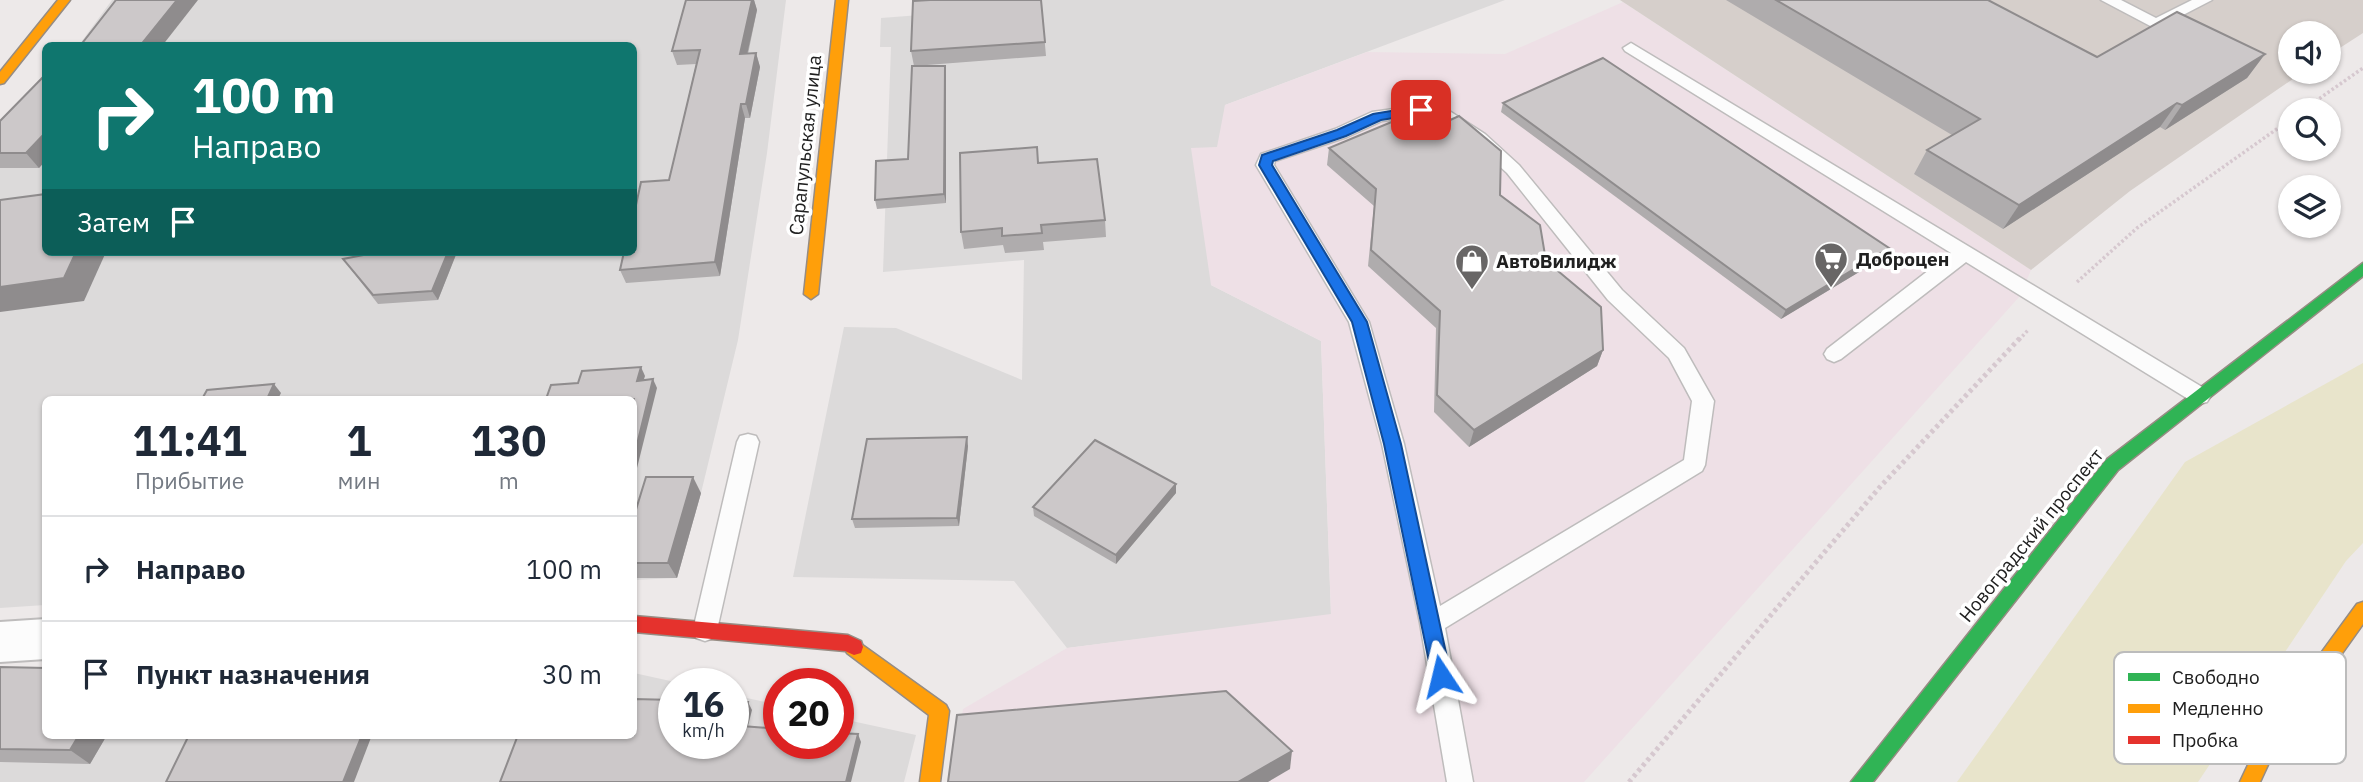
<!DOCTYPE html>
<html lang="ru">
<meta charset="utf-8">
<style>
:root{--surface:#fff;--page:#f2f2f3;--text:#1f2937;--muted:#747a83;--line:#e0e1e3}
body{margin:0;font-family:"IBM Plex Sans",sans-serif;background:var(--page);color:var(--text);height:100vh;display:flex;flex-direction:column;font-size:26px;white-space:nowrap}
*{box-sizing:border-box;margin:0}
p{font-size:23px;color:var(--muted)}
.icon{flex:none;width:38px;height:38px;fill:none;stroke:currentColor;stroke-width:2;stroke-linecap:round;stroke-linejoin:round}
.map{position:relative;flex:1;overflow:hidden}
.panel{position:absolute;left:42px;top:396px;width:595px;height:343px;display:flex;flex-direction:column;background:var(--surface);border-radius:10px;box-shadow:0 2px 5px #0004}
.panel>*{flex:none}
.guide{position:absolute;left:42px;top:42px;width:595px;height:214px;border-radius:10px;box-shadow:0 2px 5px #0004;background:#0f766e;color:#fff;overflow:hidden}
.tools{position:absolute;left:2278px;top:21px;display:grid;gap:14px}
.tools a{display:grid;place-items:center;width:63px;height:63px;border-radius:50%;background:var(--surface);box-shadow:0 2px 5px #0004;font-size:35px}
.speed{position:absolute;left:658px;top:668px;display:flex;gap:14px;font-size:35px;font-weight:700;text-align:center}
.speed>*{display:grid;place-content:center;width:91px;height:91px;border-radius:50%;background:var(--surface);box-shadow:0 2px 5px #0004;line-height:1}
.speed small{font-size:18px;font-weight:400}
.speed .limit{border:10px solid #d22;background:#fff;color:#111}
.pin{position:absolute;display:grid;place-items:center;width:60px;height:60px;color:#fff;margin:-30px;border-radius:14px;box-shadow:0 4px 10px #0006}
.me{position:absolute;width:77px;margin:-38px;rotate:350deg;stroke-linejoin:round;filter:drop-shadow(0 0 5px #0008)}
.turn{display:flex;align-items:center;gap:24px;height:147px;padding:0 35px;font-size:32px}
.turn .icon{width:91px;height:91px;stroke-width:2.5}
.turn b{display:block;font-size:49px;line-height:60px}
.then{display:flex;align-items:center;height:66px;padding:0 35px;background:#0003;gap:14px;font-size:26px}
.eta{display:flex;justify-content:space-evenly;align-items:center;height:119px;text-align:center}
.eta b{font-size:42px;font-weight:700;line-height:49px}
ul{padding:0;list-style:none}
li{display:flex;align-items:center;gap:21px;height:105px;padding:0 35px;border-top:2px solid var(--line)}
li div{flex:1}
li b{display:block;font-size:26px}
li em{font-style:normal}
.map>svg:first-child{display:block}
.built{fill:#dcdada}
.commercial{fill:#eee0e6}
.construction{fill:#d6cfcb}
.grass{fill:#e8e4cb}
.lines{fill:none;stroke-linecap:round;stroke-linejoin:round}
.lane-casing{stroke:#bebcbc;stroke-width:3}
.street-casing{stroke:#bebcbc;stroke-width:4}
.fast-casing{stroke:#968c83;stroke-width:3}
.slow-casing{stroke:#968c83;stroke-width:3}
.jam-casing{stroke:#968c83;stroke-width:3}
.path-far1{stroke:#d6c8cf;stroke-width:3.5;stroke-dasharray:2.5 2.5;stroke-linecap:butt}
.path{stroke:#d6c8cf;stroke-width:5;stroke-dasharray:3.5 3.5;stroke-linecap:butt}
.lane{fill:#fcfcfc;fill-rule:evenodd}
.street{fill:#fcfcfc;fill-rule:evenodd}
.fast{fill:#30b455;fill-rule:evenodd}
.slow{fill:#ff9f0a;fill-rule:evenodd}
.jam{fill:#e5322d;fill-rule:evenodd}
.wall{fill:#afacad}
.shaded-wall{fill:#8f8c8d}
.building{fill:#ccc8c9;stroke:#8f8c8d;stroke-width:2}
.route{fill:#1a73e8;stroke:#114b97;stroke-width:2}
.labels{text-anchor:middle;stroke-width:7;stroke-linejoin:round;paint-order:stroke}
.street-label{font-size:19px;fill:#202020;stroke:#fff}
.poi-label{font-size:19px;font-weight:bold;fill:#202020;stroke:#fff;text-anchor:start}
.key{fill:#fff;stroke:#bcbcbc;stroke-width:2}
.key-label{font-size:19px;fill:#202020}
</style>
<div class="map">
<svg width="2363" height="782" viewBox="0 0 2363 782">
<rect width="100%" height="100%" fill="#ede9e9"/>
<g class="built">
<polygon points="112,0 786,0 767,153 738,340 701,493 677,578 634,580 634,399 46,399 45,605 0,608 0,135 45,84 46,252 634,252 634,46 79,45"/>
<polygon points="985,0 1505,0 1225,105 1211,285 1321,341 1331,615 1067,648 1014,581 793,577 844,327 896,328 1022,380 1024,260 883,272 891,47 880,47 881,18 985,10"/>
<polygon points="634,673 684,684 674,684 674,744 733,744 733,695 779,705 779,744 838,744 838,718 916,735 904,782 0,782 0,682 46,735 634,735"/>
</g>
<polygon class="commercial" points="1623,2 2031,270 2020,296 1584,782 953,782 963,709 1067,648 1331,614 1321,341 1211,285 1191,148 1217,147 1225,105 1367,52 1505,54"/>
<polygon class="construction" points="1620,0 2363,0 2363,33 2329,55 2329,33 2291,33 2291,72 2303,72 2130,191 2031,270"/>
<polygon class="grass" points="2363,363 2363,543 2346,561 2198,782 1957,782 2185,462"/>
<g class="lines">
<g class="lane-casing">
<g id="lane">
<polygon points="2101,0 2121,0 2156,18 2192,0 2212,0 2156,29"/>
<polygon points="1631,43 2207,390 2211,396 2207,402 2200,404 2193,402 1966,262 1841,359 1834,362 1827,359 1824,354 1827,349 1951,253 1625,51 1623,48"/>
<path d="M1437,103l48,31 34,31 103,125 62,58 30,53 -9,64 -3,6 -257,157 28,154h-26l-27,-159 -38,-179 -33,-122 -93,-157 5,-11 74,-25 37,-17zM1434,114l39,28 34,31 101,127 61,58 23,43 -8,59 -244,146 -36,-162 -35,-122 -95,-157 1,-4 72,-24 35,-16z"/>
<polygon points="748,434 756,436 759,442 717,630 714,638 705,641 696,638 693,630 737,442 740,436"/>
</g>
</g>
<g class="street-casing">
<polygon id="street" points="46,619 46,659 0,662 0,622"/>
</g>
<g class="fast-casing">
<polygon id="fast" points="2363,263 2363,276 2118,470 1873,782 1851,782 2106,460"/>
</g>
<g class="slow-casing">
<g id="slow">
<polygon points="58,0 70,0 4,83 0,84 0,72"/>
<polygon points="836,0 848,0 818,294 811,299 804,294"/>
<polygon points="2363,602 2363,624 2278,743 2260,782 2240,782 2264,731 2357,604"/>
<polygon points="854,639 946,705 949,711 940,782 920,782 929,715 847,653 845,647 847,641"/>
</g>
</g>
<g class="jam-casing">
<polygon id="jam" points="634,616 848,635 861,641 863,647 861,653 854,655 845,651 634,632"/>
</g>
<g class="path-far1">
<polyline points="2303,110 2363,68"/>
<polyline points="2077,282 2137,228 2291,119"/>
<polyline points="2019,340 2029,329"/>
</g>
<polyline class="path" points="1629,782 1879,488 2020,338"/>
<use href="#lane" class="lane"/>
<use href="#street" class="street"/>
<use href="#fast" class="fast"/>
<use href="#slow" class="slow"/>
<use href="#jam" class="jam"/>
</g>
<g class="wall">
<polygon points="686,0 754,0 757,10 748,54 756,53 760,67 750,118 745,118 720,276 626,283 620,270 669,180 696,64 677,65 672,51"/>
<polygon points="1041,0 1046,56 914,66 946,75 946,203 877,209 875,200 908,159 914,66 911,51"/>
<polygon points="1726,0 1988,0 2097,57 2265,54 2247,78 2165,130 2160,127 2003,229 1914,174 1927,150 1952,135"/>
<polygon points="46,74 46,160 39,168 0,168 0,121"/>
<polygon points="1503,103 1889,248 1884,257 1781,319 1501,112"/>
<polygon points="1329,148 1500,195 1546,261 1603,350 1597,366 1469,447 1434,412 1436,328 1368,266 1374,206 1327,165"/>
<polygon points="1038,163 1105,220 1106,237 1043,242 1044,250 1005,253 1003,245 964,249 961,232"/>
<polygon points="379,252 457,252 438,300 378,304 343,259"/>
<polygon points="968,446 959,526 855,528 852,519"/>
<polygon points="701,493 677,578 634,578 634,516"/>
<polygon points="1176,493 1116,564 1034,516 1033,507"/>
<polygon points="0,667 107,735 90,764 0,762"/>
</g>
<g class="shaded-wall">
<polygon points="177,0 198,0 162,46 140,46"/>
<polygon points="752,0 754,0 757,10 744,68 740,54"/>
<polygon points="756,53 760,67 750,118 746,104"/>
<polygon points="2265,54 2247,78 2165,130 2182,105"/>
<polygon points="945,66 946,75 946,203 944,194"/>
<polygon points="2177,103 2160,127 2003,229 2019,205"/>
<polygon points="741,104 745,118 720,276 715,262"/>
<polygon points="46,132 46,160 39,168 26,153"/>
<polygon points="1889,248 1884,257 1781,319 1786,310"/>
<polygon points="76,252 106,252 84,301 0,312 0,287"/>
<polygon points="448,252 457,252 438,300 432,291"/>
<polygon points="1603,350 1597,366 1469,447 1474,430"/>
<polygon points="641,367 645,376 641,389 637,381"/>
<polygon points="653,379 657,388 634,480 634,457"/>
<polygon points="274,384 281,393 278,399 267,399"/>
<polygon points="967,437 968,446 959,526 957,518"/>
<polygon points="693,477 701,493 677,578 668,563"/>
<polygon points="1176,484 1176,493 1116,564 1116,555"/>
<polygon points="748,702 752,710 746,734 742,726"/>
<polygon points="858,734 861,742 851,782 846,782"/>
<polygon points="79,735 107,735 90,764 70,750"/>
<polygon points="362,735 372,735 354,782 343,782"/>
<polygon points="1292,751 1290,769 1268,782 1238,782"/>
</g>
<g class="building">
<polygon points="116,0 177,0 140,46 80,46"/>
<polygon points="686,0 752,0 740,54 756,53 746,104 741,104 715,262 620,270 624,252 634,252 634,214 641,182 669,180 700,50 672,51"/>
<polygon points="930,0 1041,0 1045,42 911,51 913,1"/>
<polygon points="1776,0 1988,0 2097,57 2177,12 2265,54 2182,105 2177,103 2019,205 1927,150 1980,119"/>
<polygon points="1603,58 1889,248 1786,310 1503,103"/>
<polygon points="912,66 945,66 944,194 875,200 876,161 908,159"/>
<polygon points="46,74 46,132 26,153 0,153 0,121"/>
<polygon points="1430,106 1448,121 1459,116 1501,151 1500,195 1540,225 1546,261 1601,307 1603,350 1474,430 1437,395 1440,311 1371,250 1376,189 1329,148"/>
<polygon points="1037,147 1038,163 1097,159 1105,220 1041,225 1042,233 1002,236 1002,228 961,232 960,153"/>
<polygon points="46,194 46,252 76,252 64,278 0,287 0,200"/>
<polygon points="379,252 448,252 432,291 373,295 343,259"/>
<polygon points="641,367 637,381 653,379 634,457 634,399 546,399 551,385 578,383 582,371"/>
<polygon points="274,384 267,399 202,399 207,390"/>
<polygon points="967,437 957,518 852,519 867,439"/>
<polygon points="1095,440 1176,484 1116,555 1033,507"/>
<polygon points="646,477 693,477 668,563 634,563 634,516"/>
<polygon points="0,667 46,668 46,735 79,735 70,750 0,749"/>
<polygon points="1226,691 1292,751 1238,782 948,782 957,715"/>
<polygon points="634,699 674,700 674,744 733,744 733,702 748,702 742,726 779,729 779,744 838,744 838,733 858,734 846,782 500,782 518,735 634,735"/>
<polygon points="189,735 362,735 343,782 166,782"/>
</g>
<polygon class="route" points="1421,106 1427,110 1425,113 1381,120 1346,136 1273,161 1272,165 1367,322 1401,444 1451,676 1448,682 1441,685 1434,682 1432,676 1384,444 1352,322 1259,165 1262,155 1337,130 1373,114"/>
<defs>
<g id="supermarket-pin" transform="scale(1.75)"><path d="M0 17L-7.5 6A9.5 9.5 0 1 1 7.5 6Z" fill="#686666" stroke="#fff"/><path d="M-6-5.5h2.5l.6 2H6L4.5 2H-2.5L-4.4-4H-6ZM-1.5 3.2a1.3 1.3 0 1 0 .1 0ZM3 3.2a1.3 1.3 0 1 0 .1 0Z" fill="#fff"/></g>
<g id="shop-pin" transform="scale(1.75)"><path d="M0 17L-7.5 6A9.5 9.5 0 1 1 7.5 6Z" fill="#686666" stroke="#fff"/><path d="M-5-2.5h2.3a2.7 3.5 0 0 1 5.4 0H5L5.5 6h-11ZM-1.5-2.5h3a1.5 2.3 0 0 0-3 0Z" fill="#fff"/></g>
</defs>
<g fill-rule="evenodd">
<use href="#supermarket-pin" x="1831" y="259"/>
<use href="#shop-pin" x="1472" y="261"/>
</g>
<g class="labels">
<g class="street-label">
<text transform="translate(805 145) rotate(-84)" y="7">Сарапульская улица</text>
<text transform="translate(2031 535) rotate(-51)" y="7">Новоградский проспект</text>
</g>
<g class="poi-label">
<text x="1856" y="266">Доброцен</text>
<text x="1496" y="268">АвтоВилидж</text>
</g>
</g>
<rect x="2114" y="652" width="232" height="112" rx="10" class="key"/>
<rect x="2128" y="673" width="32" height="8" fill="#30b455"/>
<rect x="2128" y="704" width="32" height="9" fill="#ff9f0a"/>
<rect x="2128" y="736" width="32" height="8" fill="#e5322d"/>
<g class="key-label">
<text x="2172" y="684">Свободно</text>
<text x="2172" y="715">Медленно</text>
<text x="2172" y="747">Пробка</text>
</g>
</svg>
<div class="tools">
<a><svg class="icon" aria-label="sound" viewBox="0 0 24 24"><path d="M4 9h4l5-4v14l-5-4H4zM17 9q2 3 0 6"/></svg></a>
<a><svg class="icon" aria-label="search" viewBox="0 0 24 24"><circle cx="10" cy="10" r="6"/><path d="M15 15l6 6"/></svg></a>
<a><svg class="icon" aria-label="layers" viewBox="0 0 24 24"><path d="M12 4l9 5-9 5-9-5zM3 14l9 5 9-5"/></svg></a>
</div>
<div class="speed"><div>16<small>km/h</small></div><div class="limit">20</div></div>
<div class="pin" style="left:1421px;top:110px;background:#d93025"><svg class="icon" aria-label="arrive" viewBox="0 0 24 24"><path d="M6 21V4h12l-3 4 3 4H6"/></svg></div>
<svg class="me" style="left:1441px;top:676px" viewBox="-20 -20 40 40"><path d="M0-17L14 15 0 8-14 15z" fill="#1a73e8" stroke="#fff" stroke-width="4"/></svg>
<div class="guide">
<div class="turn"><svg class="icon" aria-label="right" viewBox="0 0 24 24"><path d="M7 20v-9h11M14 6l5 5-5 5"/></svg><div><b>100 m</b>Направо</div></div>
<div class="then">Затем<svg class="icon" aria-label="arrive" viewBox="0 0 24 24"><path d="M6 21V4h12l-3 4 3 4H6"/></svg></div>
</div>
<section class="panel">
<div class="eta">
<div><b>11:41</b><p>Прибытие</p></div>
<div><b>1</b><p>мин</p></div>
<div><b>130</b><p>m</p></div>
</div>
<ul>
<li><svg class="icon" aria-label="right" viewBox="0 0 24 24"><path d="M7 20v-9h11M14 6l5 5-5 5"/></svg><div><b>Направо</b></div><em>100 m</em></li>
<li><svg class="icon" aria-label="arrive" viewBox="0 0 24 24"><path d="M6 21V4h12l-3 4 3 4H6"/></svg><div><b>Пункт назначения</b></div><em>30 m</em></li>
</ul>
</section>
</div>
